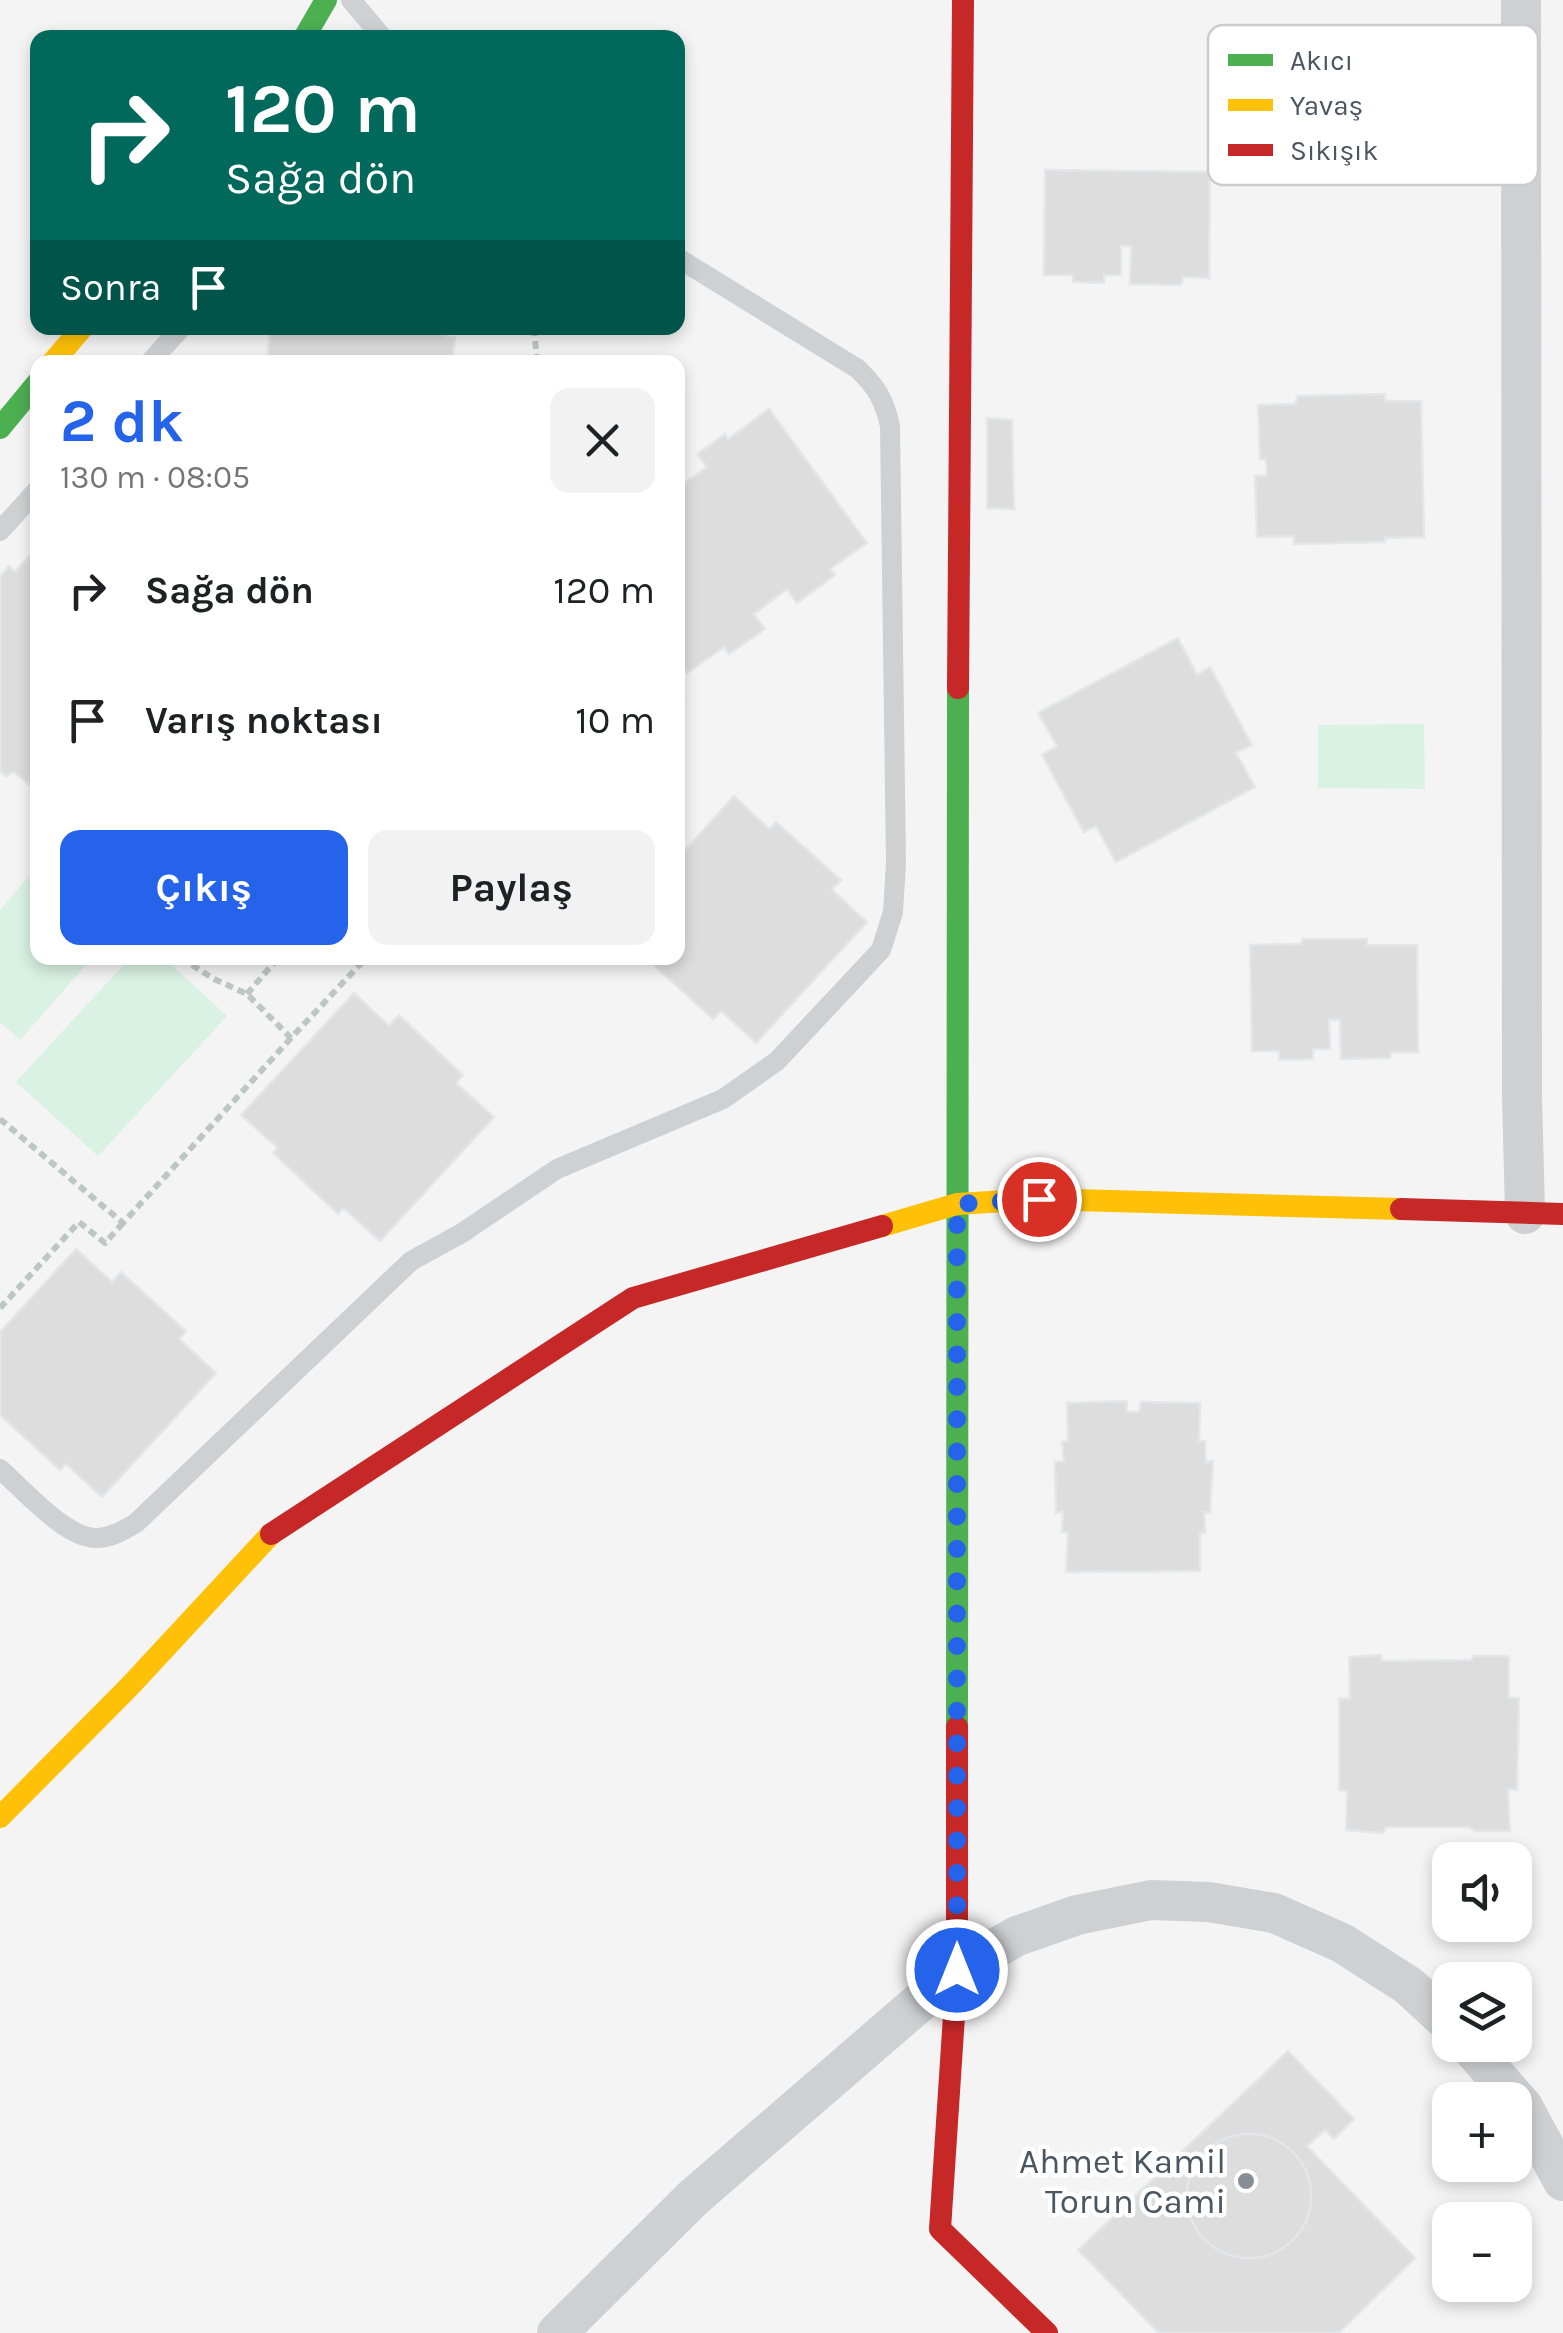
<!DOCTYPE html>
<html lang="tr">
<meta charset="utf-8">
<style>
:root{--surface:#fff;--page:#f2f2f2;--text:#202124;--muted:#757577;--accent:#2563eb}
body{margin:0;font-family:Karla,sans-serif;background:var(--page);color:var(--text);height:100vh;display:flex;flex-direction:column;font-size:38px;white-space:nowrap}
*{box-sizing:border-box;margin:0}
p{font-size:32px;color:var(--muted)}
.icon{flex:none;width:55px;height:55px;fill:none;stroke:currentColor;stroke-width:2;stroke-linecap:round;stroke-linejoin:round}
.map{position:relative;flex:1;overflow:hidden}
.panel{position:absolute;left:30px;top:355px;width:655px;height:610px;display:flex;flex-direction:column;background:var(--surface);border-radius:20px;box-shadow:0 5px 15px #0003}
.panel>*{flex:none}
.guide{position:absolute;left:30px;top:30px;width:655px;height:305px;border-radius:20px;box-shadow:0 5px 15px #0003;background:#00695c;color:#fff;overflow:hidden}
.controls{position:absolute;left:1432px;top:1842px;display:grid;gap:20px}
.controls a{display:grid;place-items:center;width:100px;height:100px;border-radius:20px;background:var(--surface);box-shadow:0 5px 15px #0003;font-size:50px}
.pin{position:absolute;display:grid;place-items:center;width:85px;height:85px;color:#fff;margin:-42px;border:5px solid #fff;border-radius:50%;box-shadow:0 2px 10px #0007}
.me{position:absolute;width:110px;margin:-55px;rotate:0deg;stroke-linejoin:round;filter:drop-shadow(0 0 8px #0008)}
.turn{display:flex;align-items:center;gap:35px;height:210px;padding:0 30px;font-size:45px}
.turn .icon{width:130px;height:130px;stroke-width:2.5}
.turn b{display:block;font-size:70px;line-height:85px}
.then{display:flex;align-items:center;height:95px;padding:0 30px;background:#0003;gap:20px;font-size:38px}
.round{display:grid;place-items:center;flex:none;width:105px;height:105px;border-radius:20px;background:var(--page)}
.head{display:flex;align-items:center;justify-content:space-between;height:170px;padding:0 30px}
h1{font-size:60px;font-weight:700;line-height:75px;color:var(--accent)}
.action{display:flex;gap:20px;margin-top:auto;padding:20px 30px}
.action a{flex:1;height:115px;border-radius:20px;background:var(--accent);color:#fff;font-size:40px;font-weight:700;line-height:115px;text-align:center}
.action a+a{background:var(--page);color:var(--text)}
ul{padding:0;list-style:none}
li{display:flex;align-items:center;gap:30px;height:130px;padding:0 30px}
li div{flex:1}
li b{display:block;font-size:38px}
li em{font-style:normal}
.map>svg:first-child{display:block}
.green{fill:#d9f2e3}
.building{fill:#ddddde;stroke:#e5e6e7;stroke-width:2.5}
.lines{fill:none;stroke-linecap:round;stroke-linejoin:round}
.path{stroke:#bcc7c4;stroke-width:6;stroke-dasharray:8 5;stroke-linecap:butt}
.lane{stroke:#ced0d2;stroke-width:20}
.street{stroke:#ced0d2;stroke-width:40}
.fast{stroke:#4caf50;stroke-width:22}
.slow{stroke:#ffc107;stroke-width:22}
.jam{stroke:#c62828;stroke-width:22}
.route{stroke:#2563eb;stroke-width:18;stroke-dasharray:0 32.4}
.poi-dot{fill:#868d94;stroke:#fff;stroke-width:4}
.labels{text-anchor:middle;stroke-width:9;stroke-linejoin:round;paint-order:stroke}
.poi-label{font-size:35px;fill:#4a5661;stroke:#fff;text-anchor:end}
.key{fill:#fff;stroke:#c9ccd0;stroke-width:2.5}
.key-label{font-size:28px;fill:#4a5661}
</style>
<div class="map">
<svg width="1563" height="2333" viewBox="0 0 1563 2333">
<rect width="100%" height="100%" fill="#f4f4f4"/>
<g class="green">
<polygon points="1424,724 1425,789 1318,788 1318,725"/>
<polygon points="37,867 38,958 92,958 20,1040 0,1022 0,910"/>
<polygon points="130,958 164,958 227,1016 98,1156 16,1082"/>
</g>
<g class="building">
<polygon points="1045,170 1210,172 1209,278 1183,277 1181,285 1130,284 1131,246 1121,246 1121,275 1104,275 1104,283 1073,282 1073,275 1044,275"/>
<polygon points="270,328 447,328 446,337 455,337 452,362 267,362"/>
<polygon points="1385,394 1385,401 1421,401 1424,537 1385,538 1385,542 1294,544 1294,536 1257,537 1255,476 1267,476 1266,459 1260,459 1258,405 1296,404 1297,396"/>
<polygon points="769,409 867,543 830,569 835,575 797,603 787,589 754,614 765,629 729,654 724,647 687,673 678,660 678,488 707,467 697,454 725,434 728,439"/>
<polygon points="987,418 1012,420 1014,509 987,508"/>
<polygon points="38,546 38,792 14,772 6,776 0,771 0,577 9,566 15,572"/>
<polygon points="1178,638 1197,675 1210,667 1252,745 1236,753 1255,787 1116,862 1096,826 1084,832 1042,755 1057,746 1038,713"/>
<polygon points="734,796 769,829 776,822 841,880 832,890 867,922 756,1043 721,1011 713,1019 649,961 652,958 678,958 678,858"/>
<polygon points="1303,939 1367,939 1367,945 1417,945 1418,1052 1391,1052 1390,1058 1341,1059 1340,1020 1329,1020 1330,1049 1313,1049 1313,1059 1279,1060 1279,1051 1252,1051 1250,945 1301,944"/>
<polygon points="354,993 389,1026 399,1015 463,1075 456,1083 494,1117 380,1241 343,1208 338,1214 273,1153 278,1148 241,1115"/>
<polygon points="76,1249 112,1282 121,1272 186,1331 179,1339 216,1373 102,1497 66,1464 60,1470 0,1415 0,1332"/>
<polygon points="1127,1401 1127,1412 1139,1412 1141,1402 1200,1403 1199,1441 1205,1441 1206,1462 1213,1461 1210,1513 1204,1512 1205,1533 1200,1533 1200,1571 1066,1572 1068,1532 1062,1532 1063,1511 1056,1513 1055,1462 1064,1461 1062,1442 1068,1441 1067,1403"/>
<polygon points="1381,1655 1382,1661 1472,1660 1473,1656 1509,1656 1509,1698 1519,1698 1517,1790 1508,1789 1510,1831 1475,1831 1469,1827 1386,1827 1383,1833 1346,1830 1347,1791 1339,1790 1339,1699 1350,1698 1349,1657"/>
<polygon points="1288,2051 1354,2119 1334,2139 1325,2130 1307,2146 1415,2258 1339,2333 1159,2333 1078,2250"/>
<circle cx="1249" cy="2196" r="62"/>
</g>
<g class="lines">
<g class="path">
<polyline points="534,328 537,362"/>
<polyline points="678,696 687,705"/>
<polyline points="181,958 214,979 247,994 291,1038 366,958"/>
<polyline points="247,994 278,958"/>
<polyline points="0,1119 123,1223 291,1038"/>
<polyline points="0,1308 79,1222 105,1243 123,1223"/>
</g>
<g class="lane">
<polyline points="351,0 383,38"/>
<polyline points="150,362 181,328"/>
<polyline points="0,531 38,489"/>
<path d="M0,1469c23,20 67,71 98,69 15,-1 26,-8 38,-15l275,-262 51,-28 95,-64 166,-70 54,-38 104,-111 12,-38 3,-49 -6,-437c-6,-27 -13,-38 -32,-57l-180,-111"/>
</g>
<g class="street">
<polyline points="1521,0 1522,1096 1525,1214"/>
<polyline points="1469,2045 1523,2107 1563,2181"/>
<polyline points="557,2333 693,2198 957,1970 1017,1936 1077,1915 1151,1900 1209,1902 1274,1913 1342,1943 1409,1986 1450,2024"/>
</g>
<g class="fast">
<polyline points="304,38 326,0"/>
<polyline points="0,428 38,382"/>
<polyline points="957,1727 958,688"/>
</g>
<g class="slow">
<polyline points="53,362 82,328"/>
<polyline points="882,1226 957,1204 1039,1199 1401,1209"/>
<polyline points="0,1817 130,1686 271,1534"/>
</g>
<g class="jam">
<polyline points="958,688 963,0"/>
<polyline points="1401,1209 1563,1214"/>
<polyline points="271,1534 633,1298 882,1226"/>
<polyline points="957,1727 957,1970 940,2229 1047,2333"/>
</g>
</g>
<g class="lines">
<polyline class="route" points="957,1970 957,1204 1039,1199"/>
</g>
<circle class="poi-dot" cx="1246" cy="2181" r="10"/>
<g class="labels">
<g class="poi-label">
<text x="1226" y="2173">Ahmet Kamil<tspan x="1226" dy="40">Torun Cami</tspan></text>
</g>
</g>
<rect x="1208" y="25" width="330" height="160" rx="15" class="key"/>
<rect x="1228" y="54" width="45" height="12" fill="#4caf50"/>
<rect x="1228" y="99" width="45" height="12" fill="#ffc107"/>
<rect x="1228" y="144" width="45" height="12" fill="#c62828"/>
<g class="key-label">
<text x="1290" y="70">Akıcı</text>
<text x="1290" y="115">Yavaş</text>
<text x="1290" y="160">Sıkışık</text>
</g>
</svg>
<div class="controls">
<a><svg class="icon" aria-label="sound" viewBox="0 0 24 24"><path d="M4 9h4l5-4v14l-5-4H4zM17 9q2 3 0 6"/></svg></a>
<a><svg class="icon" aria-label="layers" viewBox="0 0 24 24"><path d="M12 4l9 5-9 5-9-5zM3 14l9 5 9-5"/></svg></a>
<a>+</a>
<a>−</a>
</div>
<div class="pin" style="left:1039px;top:1199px;background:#d93025"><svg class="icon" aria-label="arrive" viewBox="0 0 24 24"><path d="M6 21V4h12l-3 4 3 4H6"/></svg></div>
<svg class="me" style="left:957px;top:1970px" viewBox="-20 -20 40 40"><circle r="17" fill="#2563eb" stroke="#fff" stroke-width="3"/><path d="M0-11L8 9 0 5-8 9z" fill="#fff"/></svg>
<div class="guide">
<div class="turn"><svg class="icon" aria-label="right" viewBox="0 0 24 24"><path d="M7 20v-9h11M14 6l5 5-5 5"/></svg><div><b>120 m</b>Sağa dön</div></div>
<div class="then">Sonra<svg class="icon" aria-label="arrive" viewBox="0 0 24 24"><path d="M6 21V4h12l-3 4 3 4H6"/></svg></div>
</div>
<section class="panel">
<div class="head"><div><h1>2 dk</h1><p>130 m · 08:05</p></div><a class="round"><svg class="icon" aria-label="close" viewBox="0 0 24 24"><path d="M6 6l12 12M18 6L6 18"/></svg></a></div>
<ul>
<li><svg class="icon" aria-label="right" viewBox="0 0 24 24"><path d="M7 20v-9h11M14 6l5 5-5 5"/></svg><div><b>Sağa dön</b></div><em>120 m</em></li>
<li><svg class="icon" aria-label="arrive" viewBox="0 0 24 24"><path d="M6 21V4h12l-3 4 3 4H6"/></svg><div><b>Varış noktası</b></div><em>10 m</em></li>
</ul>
<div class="action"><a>Çıkış</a><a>Paylaş</a></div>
</section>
</div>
